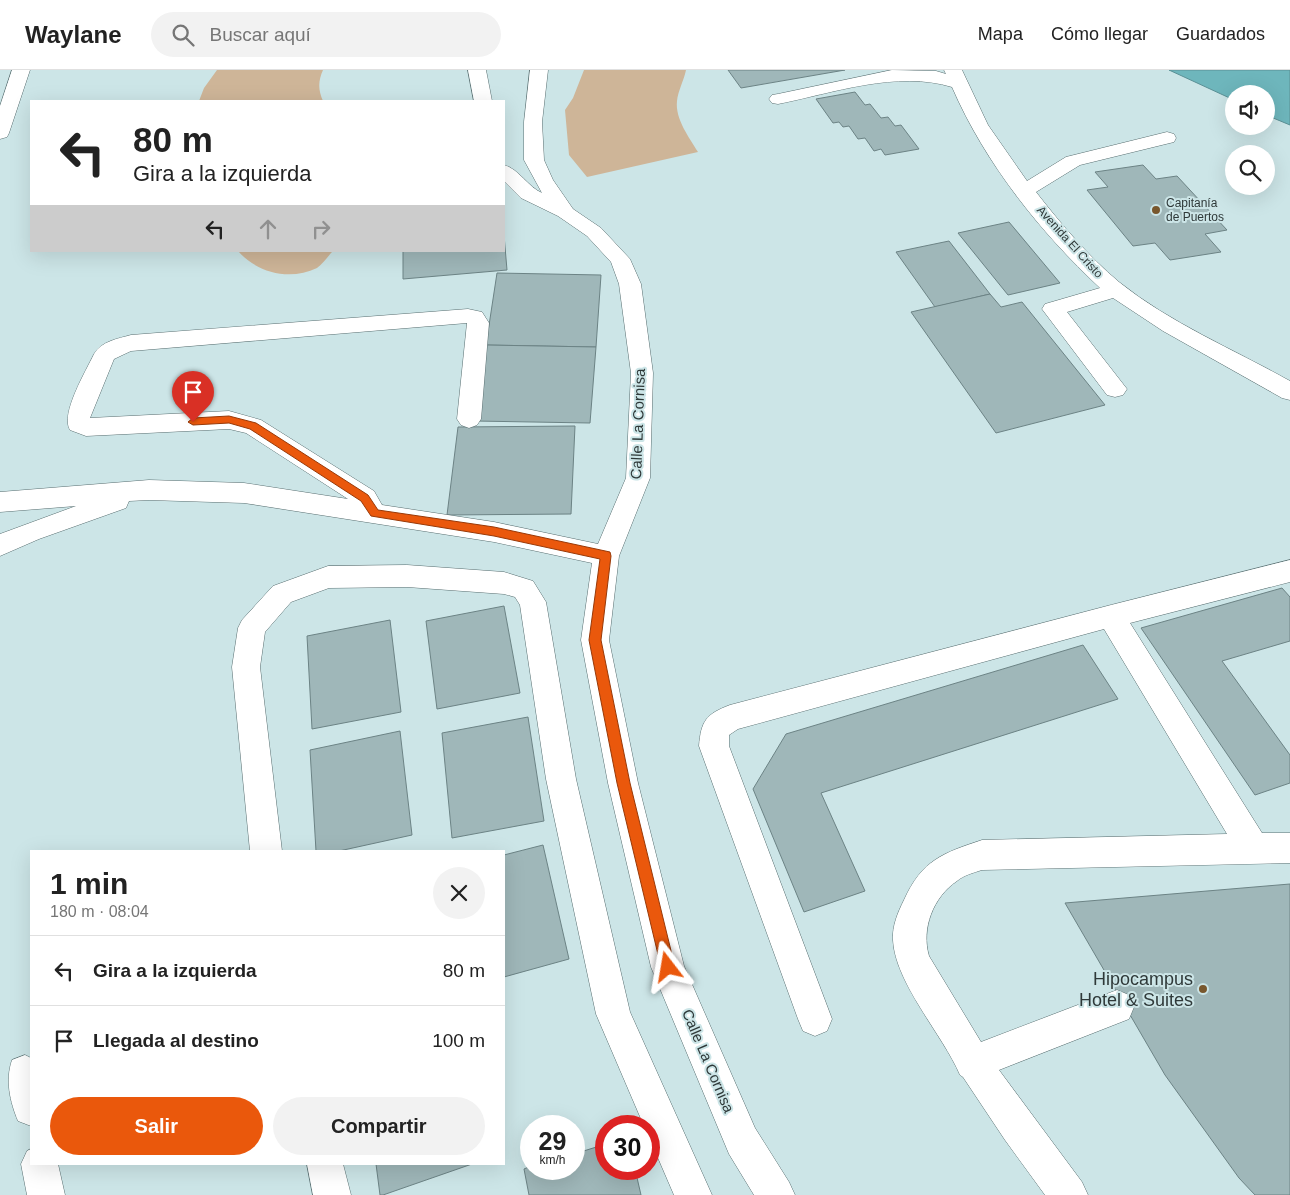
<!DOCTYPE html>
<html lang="es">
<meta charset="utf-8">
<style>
:root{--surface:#fff;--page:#f2f2f2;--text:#222;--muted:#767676;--line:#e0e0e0;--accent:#ea580c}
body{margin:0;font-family:Arial,sans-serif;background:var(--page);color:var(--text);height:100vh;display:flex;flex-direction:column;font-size:19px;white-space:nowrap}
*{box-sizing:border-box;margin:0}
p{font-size:16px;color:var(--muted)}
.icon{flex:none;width:28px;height:28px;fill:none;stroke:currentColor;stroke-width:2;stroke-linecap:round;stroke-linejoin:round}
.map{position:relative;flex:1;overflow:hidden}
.drawer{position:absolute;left:30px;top:780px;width:475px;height:315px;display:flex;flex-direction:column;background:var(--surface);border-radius:0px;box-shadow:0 5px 20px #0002}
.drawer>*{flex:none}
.guide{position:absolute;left:30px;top:30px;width:475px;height:152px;border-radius:0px;box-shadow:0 5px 20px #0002;background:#fff;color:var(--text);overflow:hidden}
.fabs{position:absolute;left:1225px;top:15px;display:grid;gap:10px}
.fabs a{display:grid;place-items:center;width:50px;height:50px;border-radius:50%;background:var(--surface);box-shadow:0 5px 20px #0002;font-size:25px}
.speed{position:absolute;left:520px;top:1045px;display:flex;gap:10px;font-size:25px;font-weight:700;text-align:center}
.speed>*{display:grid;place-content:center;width:65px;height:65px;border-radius:50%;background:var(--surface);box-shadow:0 5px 20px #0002;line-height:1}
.speed small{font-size:12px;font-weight:400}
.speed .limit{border:8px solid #d22;background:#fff;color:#111}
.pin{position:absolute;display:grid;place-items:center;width:42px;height:42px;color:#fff;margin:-51px -21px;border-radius:50% 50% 50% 0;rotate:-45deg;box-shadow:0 0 5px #0007}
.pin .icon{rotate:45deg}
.me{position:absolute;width:55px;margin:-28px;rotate:346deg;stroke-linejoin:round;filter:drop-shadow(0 0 4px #0008)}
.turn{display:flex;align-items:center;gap:18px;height:105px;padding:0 20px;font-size:22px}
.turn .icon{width:65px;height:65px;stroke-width:2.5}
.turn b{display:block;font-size:35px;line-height:42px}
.lanes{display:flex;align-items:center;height:48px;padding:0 20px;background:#0003;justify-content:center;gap:25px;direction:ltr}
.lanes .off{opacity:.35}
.round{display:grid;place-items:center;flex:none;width:52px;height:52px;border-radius:26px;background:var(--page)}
.head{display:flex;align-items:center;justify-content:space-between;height:85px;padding:0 20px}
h1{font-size:30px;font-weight:700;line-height:38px}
.button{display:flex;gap:10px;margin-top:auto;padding:10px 20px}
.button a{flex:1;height:58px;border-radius:30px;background:var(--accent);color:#fff;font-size:20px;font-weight:700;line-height:58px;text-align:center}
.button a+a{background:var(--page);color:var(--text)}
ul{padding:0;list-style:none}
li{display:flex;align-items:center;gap:15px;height:70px;padding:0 20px;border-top:1px solid var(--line)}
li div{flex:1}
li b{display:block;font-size:19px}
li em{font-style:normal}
header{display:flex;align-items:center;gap:30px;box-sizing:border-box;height:70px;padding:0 25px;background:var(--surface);border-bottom:1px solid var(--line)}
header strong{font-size:24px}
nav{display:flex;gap:28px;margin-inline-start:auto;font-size:18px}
.search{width:350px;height:45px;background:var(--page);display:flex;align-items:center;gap:12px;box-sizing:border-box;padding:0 18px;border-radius:28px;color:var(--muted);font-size:19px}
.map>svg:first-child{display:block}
.green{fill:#ceb598}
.water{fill:#6eb6bc;stroke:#5b9095}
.building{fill:#9fb7b9;stroke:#6c8385}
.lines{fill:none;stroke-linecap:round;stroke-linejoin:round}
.minor-casing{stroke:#586e70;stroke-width:1}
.minor{fill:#fff;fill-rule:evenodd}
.route{fill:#ea580c;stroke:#983908}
.poi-dot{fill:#78572d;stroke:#cce5e7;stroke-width:2}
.labels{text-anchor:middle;stroke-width:4;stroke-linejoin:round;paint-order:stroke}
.far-poi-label{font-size:12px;fill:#2f3939;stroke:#cce5e7;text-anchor:start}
.far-street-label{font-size:12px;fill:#2f3939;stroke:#cce5e7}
.street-label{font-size:15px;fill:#2f3939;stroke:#cce5e7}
.near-poi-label{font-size:18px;fill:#2f3939;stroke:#cce5e7;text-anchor:end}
</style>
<header>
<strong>Waylane</strong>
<div class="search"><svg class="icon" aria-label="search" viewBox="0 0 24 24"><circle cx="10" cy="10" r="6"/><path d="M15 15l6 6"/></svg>Buscar aquí</div>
<nav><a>Mapa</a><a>Cómo llegar</a><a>Guardados</a></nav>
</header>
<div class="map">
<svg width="1290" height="1125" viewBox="0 0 1290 1125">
<rect width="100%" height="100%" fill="#cce5e7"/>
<g class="green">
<path d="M217,0h106c-5,11 -5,20 0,31h-124l5,-13z"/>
<path d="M584,0h102c-2,10 -8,21 -9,31 -2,18 12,36 21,51l-111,25 -18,-22 -4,-45 8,-12z"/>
<path d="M238,181h95c-5,5 -10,13 -16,17 -27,13 -60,5 -79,-17z"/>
</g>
<polygon class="water" points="1169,0 1290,0 1290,55 1266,45 1266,24 1234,24 1234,30"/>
<g class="building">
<polygon points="728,0 845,0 741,18"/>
<polygon points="855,22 865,35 870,34 881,48 888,47 895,56 901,55 919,79 885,85 881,79 874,81 865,68 858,69 849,56 843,57 839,52 833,53 816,29"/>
<polygon points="1143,95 1156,109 1177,106 1227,160 1205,164 1221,182 1170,190 1155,173 1133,176 1087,120 1108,117 1095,102"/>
<polygon points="1009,152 1060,213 1008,225 958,163"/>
<polygon points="504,165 507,200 403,209 403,181 504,181"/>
<polygon points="949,171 990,224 935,237 896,182"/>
<polygon points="497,203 601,205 596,277 486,275"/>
<polygon points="990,224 1001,237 1022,232 1105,335 996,363 911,242"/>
<polygon points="486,275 596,277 590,353 474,351"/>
<polygon points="575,356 571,444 447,445 458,357"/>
<polygon points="1282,518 1290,527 1290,571 1222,591 1290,685 1290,713 1255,725 1141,558"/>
<polygon points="504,536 520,623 437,639 426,551"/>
<polygon points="390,550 401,642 312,659 307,566"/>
<polygon points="1083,575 1118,629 821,723 865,821 804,842 753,719 786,664"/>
<polygon points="528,647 544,751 452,768 442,663"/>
<polygon points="400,661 412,765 339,781 316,781 310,680"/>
<polygon points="543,775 569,889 504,907 504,785"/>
<polygon points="1290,814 1290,1125 1255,1125 1239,1108 1165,1005 1065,833"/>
<polygon points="606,1074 606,1099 635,1099 641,1125 529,1125 524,1099 531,1096 531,1099 574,1099 574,1084"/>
<polygon points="376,1094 472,1094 383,1125 380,1125"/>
</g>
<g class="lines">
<g class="minor-casing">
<g id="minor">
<polygon points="12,0 30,0 9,63 7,67 0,69 0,36"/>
<polygon points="468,0 486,0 492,31 474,31"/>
<path d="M530,0h18l-6,52 2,38 9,20 20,29 28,19 29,31 11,25 12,89 -3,105 -31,78 -10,84 29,143 46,183 71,162 34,54 6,13h-41l-25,-41 -78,-187 -43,-184 -27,-143 11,-77 -98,-21 -250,-39 -95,-3 -20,1 -3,7 -87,31 -39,17v-22l76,-28 -76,6v-20l149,-12 95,3 104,16 -102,-66 -17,-4 -143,7 -16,-6c-10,-16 16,-59 24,-76 8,-13 23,-15 37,-19l337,-26 14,3 7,11 -8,96 -4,6 -8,3 -8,-3 -4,-6 10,-96 -336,28 -17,8 -24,59 139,-7 32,9 113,71 8,14 112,17 104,22 28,-66 5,-105 -12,-89 -8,-22 -24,-26 -29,-20 -37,-18 -17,-17v-16c15,4 24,22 38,28l-18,-33v-38z"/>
<path d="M892,0l44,1 10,3 -2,-4h18l26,55 39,56 39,-24 101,-25 7,2 2,4 -2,4 -94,23 -44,27c25,32 52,64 83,90 51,41 114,67 171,99v19l-8,-2 -119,-67 -50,-33 -46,14 60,77 -4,6 -8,2 -8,-2 -65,-86 3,-5 55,-16c-60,-56 -115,-125 -148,-201 -55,-17 -119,6 -174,17l-6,-1 -3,-4 3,-4 6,-1z"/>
<path d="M1290,490v22l-160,41 132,210h28v30l-308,7c-9,3 -18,5 -25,11 -24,16 -36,48 -28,75l52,86 136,-52 12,5 5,12 -5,12 -130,51 83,112 6,13h-43l-40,-55 -42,-63 -3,-2c-17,-40 -65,-92 -67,-135 -1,-14 5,-28 11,-40 18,-40 39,-47 78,-60l245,-6 -123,-205 -366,100 -9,6v11l103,273 -5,12 -12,5 -12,-5 -5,-12 -99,-273c2,-25 7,-32 31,-41l381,-100z"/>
<polygon points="407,495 504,502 533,511 546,532 576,709 630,942 712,1125 674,1125 649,1067 649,1056 644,1056 596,944 546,709 520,535 515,527 504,524 407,517 329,518 291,532 265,562 260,597 282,781 250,781 232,597 238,558 242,550 273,516 328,496"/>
<path d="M25,985l6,3v68l-13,-5c-8,-19 -13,-41 -6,-61z"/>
<polygon points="31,1079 31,1094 58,1094 65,1125 27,1125 21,1094 27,1081"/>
<polygon points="307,1094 343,1094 351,1125 313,1125"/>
</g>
</g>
<use href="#minor" class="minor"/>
</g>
<polygon class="route" points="229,346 256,353 368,425 378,440 494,457 610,482 611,486 601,570 630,713 675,897 673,902 668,904 663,902 661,897 617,713 589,570 600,489 494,466 371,446 361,431 250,359 229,353 193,355 188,352 193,348"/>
<g class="poi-dot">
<circle cx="1156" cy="140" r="5"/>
<circle cx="1203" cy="919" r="5"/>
</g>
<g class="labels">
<g class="far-poi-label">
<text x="1166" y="137">Capitanía<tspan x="1166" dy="14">de Puertos</tspan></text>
</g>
<g class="far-street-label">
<text transform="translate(1070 172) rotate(48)" y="4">Avenida El Cristo</text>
</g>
<g class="street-label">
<text transform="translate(638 354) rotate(-88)" y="5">Calle La Cornisa</text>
<text transform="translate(708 991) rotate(67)" y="5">Calle La Cornisa</text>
</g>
<g class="near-poi-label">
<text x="1193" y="915">Hipocampus<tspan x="1193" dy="21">Hotel &amp; Suites</tspan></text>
</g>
</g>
</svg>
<div class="fabs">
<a><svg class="icon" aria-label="sound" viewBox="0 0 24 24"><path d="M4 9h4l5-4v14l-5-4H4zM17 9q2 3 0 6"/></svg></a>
<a><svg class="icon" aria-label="search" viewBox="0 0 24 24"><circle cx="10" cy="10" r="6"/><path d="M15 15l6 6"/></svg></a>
</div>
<div class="speed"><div>29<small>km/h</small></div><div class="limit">30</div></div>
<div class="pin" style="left:193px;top:352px;background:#d93025"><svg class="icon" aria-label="arrive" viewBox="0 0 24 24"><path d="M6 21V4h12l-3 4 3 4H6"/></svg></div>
<svg class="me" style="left:668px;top:897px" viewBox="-20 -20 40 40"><path d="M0-17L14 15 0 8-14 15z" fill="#ea580c" stroke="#fff" stroke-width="4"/></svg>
<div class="guide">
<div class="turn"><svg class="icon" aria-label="left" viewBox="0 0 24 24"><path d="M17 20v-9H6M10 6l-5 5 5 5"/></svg><div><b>80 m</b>Gira a la izquierda</div></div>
<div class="lanes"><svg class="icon" aria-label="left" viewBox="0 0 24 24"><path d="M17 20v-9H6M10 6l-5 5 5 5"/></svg><svg class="icon off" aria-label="ahead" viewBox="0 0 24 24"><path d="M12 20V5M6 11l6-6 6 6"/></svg><svg class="icon off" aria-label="right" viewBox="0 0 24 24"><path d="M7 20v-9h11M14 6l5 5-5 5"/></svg></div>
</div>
<section class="drawer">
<div class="head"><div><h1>1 min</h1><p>180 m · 08:04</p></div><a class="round"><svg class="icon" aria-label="close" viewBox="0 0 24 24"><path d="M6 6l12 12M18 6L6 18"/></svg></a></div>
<ul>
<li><svg class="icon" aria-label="left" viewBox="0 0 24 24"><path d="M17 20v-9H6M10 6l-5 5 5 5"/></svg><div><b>Gira a la izquierda</b></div><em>80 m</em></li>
<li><svg class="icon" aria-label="arrive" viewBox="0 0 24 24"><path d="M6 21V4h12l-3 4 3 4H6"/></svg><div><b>Llegada al destino</b></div><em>100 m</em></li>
</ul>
<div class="button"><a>Salir</a><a>Compartir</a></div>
</section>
</div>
